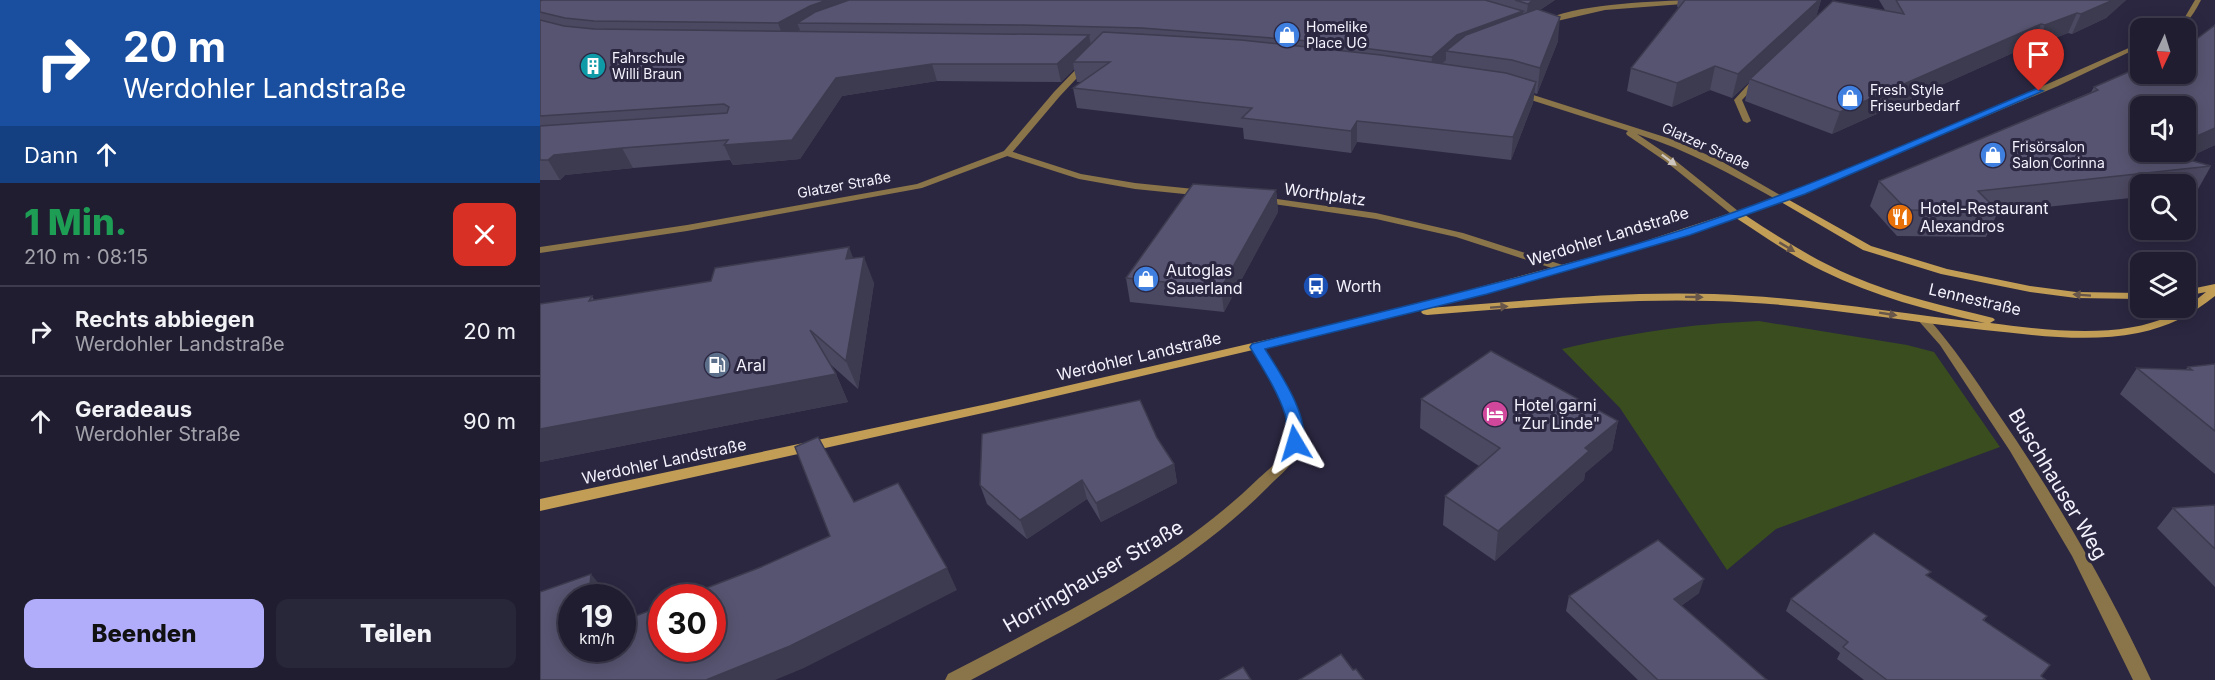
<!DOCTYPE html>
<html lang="de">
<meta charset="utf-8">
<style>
:root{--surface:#201d31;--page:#282639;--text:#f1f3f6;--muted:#a2a2ab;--line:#3d3b4d;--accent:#b1adfa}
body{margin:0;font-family:Inter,sans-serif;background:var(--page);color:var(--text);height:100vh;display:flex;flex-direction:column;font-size:22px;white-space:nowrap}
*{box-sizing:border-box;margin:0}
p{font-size:20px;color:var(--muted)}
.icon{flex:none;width:33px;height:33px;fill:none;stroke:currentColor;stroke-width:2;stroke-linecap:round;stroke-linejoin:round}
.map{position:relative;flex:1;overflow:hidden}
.drawer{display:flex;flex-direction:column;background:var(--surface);width:540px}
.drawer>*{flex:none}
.top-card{background:#1a4fa0;color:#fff;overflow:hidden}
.needle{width:39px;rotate:184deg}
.fabs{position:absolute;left:1590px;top:18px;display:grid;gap:12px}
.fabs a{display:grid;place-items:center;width:66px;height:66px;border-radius:12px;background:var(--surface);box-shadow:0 3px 15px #0003,0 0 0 2px var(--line);font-size:30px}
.speed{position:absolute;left:18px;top:584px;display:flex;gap:12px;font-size:30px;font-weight:700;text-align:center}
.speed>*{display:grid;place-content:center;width:78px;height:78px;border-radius:50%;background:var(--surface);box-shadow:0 3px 15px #0003,0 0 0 2px var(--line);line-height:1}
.speed small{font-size:15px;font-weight:400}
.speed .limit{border:9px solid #d22;background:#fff;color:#111}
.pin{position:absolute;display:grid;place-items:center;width:51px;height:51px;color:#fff;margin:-62px -26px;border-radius:50% 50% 50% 0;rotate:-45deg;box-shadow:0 0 6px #0007}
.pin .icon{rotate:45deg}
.me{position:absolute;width:66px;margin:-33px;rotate:353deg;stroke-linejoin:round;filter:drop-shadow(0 0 4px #0008)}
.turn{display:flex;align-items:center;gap:21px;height:126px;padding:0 24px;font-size:27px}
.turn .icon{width:78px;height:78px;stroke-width:2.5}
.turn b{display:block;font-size:42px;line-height:51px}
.then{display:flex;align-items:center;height:57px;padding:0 24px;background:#0003;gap:12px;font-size:22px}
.round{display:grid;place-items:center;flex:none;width:63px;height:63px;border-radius:12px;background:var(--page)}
.head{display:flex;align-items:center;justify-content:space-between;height:102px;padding:0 24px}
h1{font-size:36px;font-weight:800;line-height:45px;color:#1e9e55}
.action{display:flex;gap:12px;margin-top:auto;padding:12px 24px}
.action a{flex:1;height:69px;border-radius:12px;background:var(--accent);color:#111;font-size:24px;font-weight:800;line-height:69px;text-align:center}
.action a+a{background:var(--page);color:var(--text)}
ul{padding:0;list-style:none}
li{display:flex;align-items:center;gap:18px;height:90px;padding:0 24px;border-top:2px solid var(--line)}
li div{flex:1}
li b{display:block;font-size:22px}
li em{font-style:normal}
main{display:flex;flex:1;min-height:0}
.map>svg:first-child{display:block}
.green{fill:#394d1f}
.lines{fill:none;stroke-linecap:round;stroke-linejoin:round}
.service{fill:#8a7449;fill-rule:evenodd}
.minor{fill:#8a7449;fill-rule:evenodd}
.tertiary{fill:#8a7449;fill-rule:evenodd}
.secondary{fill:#c19d56;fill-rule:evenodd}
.wall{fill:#4b4861}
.shaded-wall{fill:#3d3b4f}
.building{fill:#575471;stroke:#3d3b4f;stroke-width:1.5}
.oneway{fill:#cec6be}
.oneway2{fill:#675649}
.route{fill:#1a73e8;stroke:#114b97;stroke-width:1.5}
.labels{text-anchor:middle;stroke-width:6;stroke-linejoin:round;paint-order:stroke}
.far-poi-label{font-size:14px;fill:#f3f2fd;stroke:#2b2741;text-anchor:start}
.far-street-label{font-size:14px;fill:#f3f2fd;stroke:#2b2741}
.street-label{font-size:16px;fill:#f3f2fd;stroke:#2b2741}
.poi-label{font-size:16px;fill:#f3f2fd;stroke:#2b2741;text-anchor:start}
.near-street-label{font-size:20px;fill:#f3f2fd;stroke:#2b2741}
</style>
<main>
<section class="drawer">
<div class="top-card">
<div class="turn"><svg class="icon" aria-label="right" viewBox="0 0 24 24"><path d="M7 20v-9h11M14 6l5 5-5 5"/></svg><div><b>20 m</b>Werdohler Landstraße</div></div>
<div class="then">Dann<svg class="icon" aria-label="ahead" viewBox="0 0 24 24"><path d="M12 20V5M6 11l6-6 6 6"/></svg></div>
</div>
<div class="head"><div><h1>1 Min.</h1><p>210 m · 08:15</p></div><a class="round" style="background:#d93025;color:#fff"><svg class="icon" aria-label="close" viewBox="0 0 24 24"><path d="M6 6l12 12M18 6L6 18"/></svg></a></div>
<ul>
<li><svg class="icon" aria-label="right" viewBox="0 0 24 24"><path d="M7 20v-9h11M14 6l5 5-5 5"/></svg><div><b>Rechts abbiegen</b><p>Werdohler Landstraße</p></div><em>20 m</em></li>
<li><svg class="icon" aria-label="ahead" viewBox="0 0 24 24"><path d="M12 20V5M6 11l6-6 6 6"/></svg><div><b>Geradeaus</b><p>Werdohler Straße</p></div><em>90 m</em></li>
</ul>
<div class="action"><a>Beenden</a><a>Teilen</a></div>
</section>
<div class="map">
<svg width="1675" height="680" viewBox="0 0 1675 680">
<rect width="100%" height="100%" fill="#2b2741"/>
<path class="green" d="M1219,321l148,24 27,7 66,95 -224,82 -49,41 -107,-162 -58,-59c68,-16 126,-25 197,-28z"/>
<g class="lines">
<g class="service">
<polygon points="467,150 541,174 595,183 664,190 669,193 664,196 595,189 539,179 464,155 464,151"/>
<polygon points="723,197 836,213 923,233 1029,267 1030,269 1029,271 1021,271 916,237 836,219 720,202 720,198"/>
<path d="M1383,316l4,1c26,29 48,62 70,95 58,84 111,175 154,268h-18l-61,-124 -62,-105 -70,-106 -23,-26z"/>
</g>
<g class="minor">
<path d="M1145,0h27l-3,2 -104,8 -61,14 -3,-2c31,-18 107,-20 144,-22z"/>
<polygon points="544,61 551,63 520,96 470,155 382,188 147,231 0,253 0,247 147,225 377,184 464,151 514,92"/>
<polygon points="1215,77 1222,79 1202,100 1211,121 1207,123 1203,121 1194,100"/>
<path d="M975,91h6l153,49 47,21 66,38 -2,2h-6c-47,-26 -91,-51 -142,-67l34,23 72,58 -5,3 -3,-1 -70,-56 -38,-26 -1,-2 2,-2 -113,-36z"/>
<path d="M717,343l4,1c16,24 48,70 41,100 -4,17 -22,31 -34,43 -84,85 -193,137 -297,193h-26l3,-6c108,-57 222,-109 311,-196 10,-9 26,-21 29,-35 7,-30 -22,-71 -37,-96z"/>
</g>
<g class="tertiary">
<path d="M1655,0h6c-7,13 -14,28 -31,28l15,-11z"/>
<polygon points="1600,43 1600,47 1518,86 1245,201 1239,201 1237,199 1512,82"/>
</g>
<path class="secondary" d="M1242,196l89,50 76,23 83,17 46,6 64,1v6l-64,-1 -46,-6 -89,-18 -78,-24 -82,-48 -36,13c35,23 69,45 107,61 46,20 93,30 141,42l2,2 -5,3c56,7 129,17 182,-8 13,-6 23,-14 34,-23l-20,4v-6l29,-6v12c-24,19 -47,31 -77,37 -50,10 -104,2 -154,-3 -90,-10 -180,-27 -271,-29 -95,-3 -191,7 -286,14l-4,-1 -2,-2 2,-2 -431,101 -452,100v-12l452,-96 391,-90 238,-64zM1196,218c29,19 56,38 87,53 51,25 106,40 162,52 -90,-10 -180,-26 -271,-29 -95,-3 -190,7 -285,14l199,-55z"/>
</g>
<g class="wall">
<polygon points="2,0 1015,0 1000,10 1018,41 997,94 994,93 993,103 971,160 817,142 811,153 704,139 703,128 537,108 533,88 541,82 537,82 534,69 521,82 397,81 302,96 260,159 193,165 190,160 93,168 25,175 20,180 0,180 0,1"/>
<polygon points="1138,0 1281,0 1276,17 1345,10 1339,0 1586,0 1566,18 1532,34 1528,33 1497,45 1493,44 1292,134 1205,101 1209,82 1192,98 1170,90 1132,107 1087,91 1091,68 1138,8 1137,6"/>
<polygon points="1675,25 1675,145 1645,159 1671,166 1657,191 1646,192 1646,184 1600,184 1600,197 1458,212 1446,237 1357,236 1330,206 1339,181 1551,92 1554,87 1646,74"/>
<polygon points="736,190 738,212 684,312 590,302 586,278"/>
<polygon points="313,258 334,283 318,389 289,363 296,374 308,402 0,462 0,304 52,296 54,300"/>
<polygon points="1675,364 1675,474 1580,394 1597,368 1645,370 1648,367"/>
<polygon points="881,399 1078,421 1072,450 1045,473 1044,480 955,561 903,525 905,496 939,466 880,428"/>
<polygon points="617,438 634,464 637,483 561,522 547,499 487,539 447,504 440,485"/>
<polygon points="1675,505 1675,587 1617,528 1633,508"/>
<polygon points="1388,576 1447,616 1444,621 1510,665 1501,677 1506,680 1324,680 1297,659 1300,653 1246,611 1251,599"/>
<polygon points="1159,593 1141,606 1227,680 1098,680 1026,611 1029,596"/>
</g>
<g class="shaded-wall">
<polygon points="287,0 333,0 257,23 260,30 244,39 238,23 270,6"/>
<polygon points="993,0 1015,0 986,19 988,4"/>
<polygon points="1279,0 1281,0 1276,18 1210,79 1209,82 1192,98 1198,74"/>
<polygon points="1573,0 1586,0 1566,18 1532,34 1541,14"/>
<polygon points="983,11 982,27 906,51 906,60 891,74 892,57 917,35"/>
<polygon points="1537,13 1528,33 1497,45 1505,25"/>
<polygon points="1020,17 1018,41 997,94 1000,68"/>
<polygon points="1501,24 1493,44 1292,134 1300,112"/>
<polygon points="549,35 552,51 533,62 534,69 521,82 517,64"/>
<polygon points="392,64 397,81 302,96 260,159 193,165 184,145 296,78"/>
<polygon points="1175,66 1170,90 1132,107 1137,83"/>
<polygon points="996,82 993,103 971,160 973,137"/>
<polygon points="817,121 817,142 811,153 811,131"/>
<polygon points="1675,128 1675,145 1617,172 1622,152 1646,152 1646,141"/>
<polygon points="82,148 93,168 25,175 20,180 8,160 14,155"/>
<polygon points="736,190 738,212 684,312 681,288"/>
<polygon points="309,247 319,273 306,259"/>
<polygon points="324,257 334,283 318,389 306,361"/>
<polygon points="296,374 308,402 0,462 0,429"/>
<polygon points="1078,421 1072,450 1045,473 1044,480 955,561 958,531 1045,448"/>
<polygon points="634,464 637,483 561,522 556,503"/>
<polygon points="542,480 547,499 487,539 480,520"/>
<polygon points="407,568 417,590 264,668 235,680 166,680"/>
<polygon points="51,574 69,596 69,597 49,597"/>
<polygon points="1164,579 1159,593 1130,614 1134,599"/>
</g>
<g class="building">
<polygon points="2,0 287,0 270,6 238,23 54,21 25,18 0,12 0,1"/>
<polygon points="309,0 945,0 983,11 917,35 892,57 769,41 602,28 483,25 257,23 275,12"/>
<polygon points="975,0 993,0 988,4"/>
<polygon points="1145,0 1279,0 1198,74 1175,66 1137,83 1091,68"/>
<polygon points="1356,0 1573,0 1541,14 1537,13 1505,25 1501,24 1300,112 1210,79 1293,1 1364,14"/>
<polygon points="997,9 1020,17 1000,68 972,60 906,51 926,35"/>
<polygon points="0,20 24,26 54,29 549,35 517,64 392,64 296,78 252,140 184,145 188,140 82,148 14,155 8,160 0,160 0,126 187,113 189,107 184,104 0,116"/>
<polygon points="1675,25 1675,128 1646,141 1646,106 1600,106 1600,152 1622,152 1621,152 1671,166 1438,191 1458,211 1367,210 1339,181 1558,90 1554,87 1600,67 1600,74 1646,74 1646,47"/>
<polygon points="563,32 701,40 841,55 966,73 996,82 973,137 817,121 811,131 702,118 712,108 533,88 570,62 533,62"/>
<polygon points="653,184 736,190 681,288 586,278"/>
<polygon points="309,247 306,259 324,257 306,361 270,330 296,374 0,429 0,304 52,296 49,301 171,281 175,268"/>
<polygon points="951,351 1078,421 1045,448 1049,451 958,531 905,496 960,448 881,399"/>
<polygon points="1675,364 1675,431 1597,368 1652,370 1648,367"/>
<polygon points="600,400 617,438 634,464 556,503 542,480 480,520 440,485 442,434"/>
<polygon points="278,437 314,502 358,483 407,568 250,646 166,680 0,680 0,592 51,574 49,597 32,597 32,648 82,648 82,621 122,606 122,648 172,648 172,597 143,597 221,567 290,536 255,447"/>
<polygon points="1675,505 1675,549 1633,508"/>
<polygon points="1334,533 1391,572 1386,575 1447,616 1443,620 1510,665 1501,676 1506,680 1347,680 1303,647 1308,642 1251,599"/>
<polygon points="1118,540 1164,579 1134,599 1227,680 1118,680 1029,596"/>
<polygon points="801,654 813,670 816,669 824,680 759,680"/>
<polygon points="703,667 711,680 680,680"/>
</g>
<defs><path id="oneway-solid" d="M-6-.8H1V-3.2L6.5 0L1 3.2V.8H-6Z" transform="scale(1.5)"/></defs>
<use class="oneway" href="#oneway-solid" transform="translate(1129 160) rotate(37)"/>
<g class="oneway2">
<use href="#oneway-solid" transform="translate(1247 247) rotate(31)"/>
<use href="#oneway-solid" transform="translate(1542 295) rotate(-176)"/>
<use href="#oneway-solid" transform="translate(1154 297) rotate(1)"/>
<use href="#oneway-solid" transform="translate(959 307) rotate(-4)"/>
<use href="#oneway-solid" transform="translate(1348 314) rotate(9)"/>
</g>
<path class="route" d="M1496,89l7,2 -238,103 -115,41 -203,59 -222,55c13,21 49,73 36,98h-11c-6,-10 -2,-22 -5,-33 -8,-24 -22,-45 -35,-67l2,-3c144,-36 288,-69 430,-114 120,-39 237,-92 354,-141z"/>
<defs>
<g id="shop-disc" transform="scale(1.35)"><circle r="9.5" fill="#3f7fe0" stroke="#2b2741"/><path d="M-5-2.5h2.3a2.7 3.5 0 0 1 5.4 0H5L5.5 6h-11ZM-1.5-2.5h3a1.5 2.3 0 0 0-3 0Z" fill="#fff"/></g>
<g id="building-disc" transform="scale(1.35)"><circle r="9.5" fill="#0f9aa8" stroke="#2b2741"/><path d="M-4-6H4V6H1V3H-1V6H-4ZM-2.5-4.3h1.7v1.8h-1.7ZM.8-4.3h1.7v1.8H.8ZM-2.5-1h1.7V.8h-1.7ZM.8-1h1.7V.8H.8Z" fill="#fff"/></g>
<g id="restaurant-disc" transform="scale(1.35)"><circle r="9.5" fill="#e8710a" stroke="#2b2741"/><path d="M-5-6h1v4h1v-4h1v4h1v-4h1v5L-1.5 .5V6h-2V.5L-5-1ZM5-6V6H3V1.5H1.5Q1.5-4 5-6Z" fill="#fff"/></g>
<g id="bus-disc" transform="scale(1.35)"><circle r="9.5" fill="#1a4fb4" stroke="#2b2741"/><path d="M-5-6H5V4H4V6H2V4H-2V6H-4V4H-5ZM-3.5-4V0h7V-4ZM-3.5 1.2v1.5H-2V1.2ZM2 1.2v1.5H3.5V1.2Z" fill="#fff"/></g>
<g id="fuel-disc" transform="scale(1.35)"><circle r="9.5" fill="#5c6f8a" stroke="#2b2741"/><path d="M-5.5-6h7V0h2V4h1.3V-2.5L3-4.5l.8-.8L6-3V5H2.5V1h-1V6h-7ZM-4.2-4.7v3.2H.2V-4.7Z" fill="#fff"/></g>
<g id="hotel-disc" transform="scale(1.35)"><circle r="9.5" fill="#d1479c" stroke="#2b2741"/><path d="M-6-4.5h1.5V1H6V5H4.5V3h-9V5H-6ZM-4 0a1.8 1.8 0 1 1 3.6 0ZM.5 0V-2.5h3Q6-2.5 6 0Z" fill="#fff"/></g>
</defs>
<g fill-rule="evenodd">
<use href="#shop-disc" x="747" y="35"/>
<use href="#building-disc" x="53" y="66"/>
<use href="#shop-disc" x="1310" y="98"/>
<use href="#shop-disc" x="1453" y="155"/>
<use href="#restaurant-disc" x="1360" y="217"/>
<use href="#shop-disc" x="606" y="279"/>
<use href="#bus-disc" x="776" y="286"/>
<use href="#fuel-disc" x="177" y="365"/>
<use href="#hotel-disc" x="955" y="414"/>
</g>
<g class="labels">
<g class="far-poi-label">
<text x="766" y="32">Homelike<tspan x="766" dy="16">Place UG</tspan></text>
<text x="72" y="63">Fahrschule<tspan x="72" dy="16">Willi Braun</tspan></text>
<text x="1330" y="95">Fresh Style<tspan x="1330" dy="16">Friseurbedarf</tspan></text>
<text x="1472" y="152">Frisörsalon<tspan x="1472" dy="16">Salon Corinna</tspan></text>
</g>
<g class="far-street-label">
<text transform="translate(1166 146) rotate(24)" y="5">Glatzer Straße</text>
<text transform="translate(304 185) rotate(-10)" y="5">Glatzer Straße</text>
</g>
<g class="street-label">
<text transform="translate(785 194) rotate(8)" y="6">Worthplatz</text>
<text transform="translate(1068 236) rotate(-17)" y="6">Werdohler Landstraße</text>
<text transform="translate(1435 299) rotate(13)" y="6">Lennestraße</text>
<text transform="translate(599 356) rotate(-13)" y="6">Werdohler Landstraße</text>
<text transform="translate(124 461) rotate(-12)" y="6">Werdohler Landstraße</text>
</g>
<g class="poi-label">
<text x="1380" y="214">Hotel-Restaurant<tspan x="1380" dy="18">Alexandros</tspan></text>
<text x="626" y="276">Autoglas<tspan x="626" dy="18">Sauerland</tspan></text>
<text x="796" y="292">Worth</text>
<text x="196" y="371">Aral</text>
<text x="974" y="411">Hotel garni<tspan x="974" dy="18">"Zur Linde"</tspan></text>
</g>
<g class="near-street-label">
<text transform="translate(1518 484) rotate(59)" y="7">Buschhauser Weg</text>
<text transform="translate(553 576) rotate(-30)" y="7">Horringhauser Straße</text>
</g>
</g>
</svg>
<div class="fabs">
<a><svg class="needle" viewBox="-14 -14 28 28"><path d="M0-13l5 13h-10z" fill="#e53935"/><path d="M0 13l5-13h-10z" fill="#a2a2ab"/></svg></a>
<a><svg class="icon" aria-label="sound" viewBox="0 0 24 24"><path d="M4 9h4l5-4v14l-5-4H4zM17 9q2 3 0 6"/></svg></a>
<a><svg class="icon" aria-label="search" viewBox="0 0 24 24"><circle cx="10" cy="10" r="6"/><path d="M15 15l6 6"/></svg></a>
<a><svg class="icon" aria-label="layers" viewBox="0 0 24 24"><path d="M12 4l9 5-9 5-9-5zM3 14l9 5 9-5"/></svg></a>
</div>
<div class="speed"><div>19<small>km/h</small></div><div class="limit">30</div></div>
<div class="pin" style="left:1499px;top:91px;background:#d93025"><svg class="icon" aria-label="arrive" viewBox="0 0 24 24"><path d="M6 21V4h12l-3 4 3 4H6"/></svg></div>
<svg class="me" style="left:755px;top:443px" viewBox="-20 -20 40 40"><path d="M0-17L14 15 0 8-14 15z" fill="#1a73e8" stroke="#fff" stroke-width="4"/></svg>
</div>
</main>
